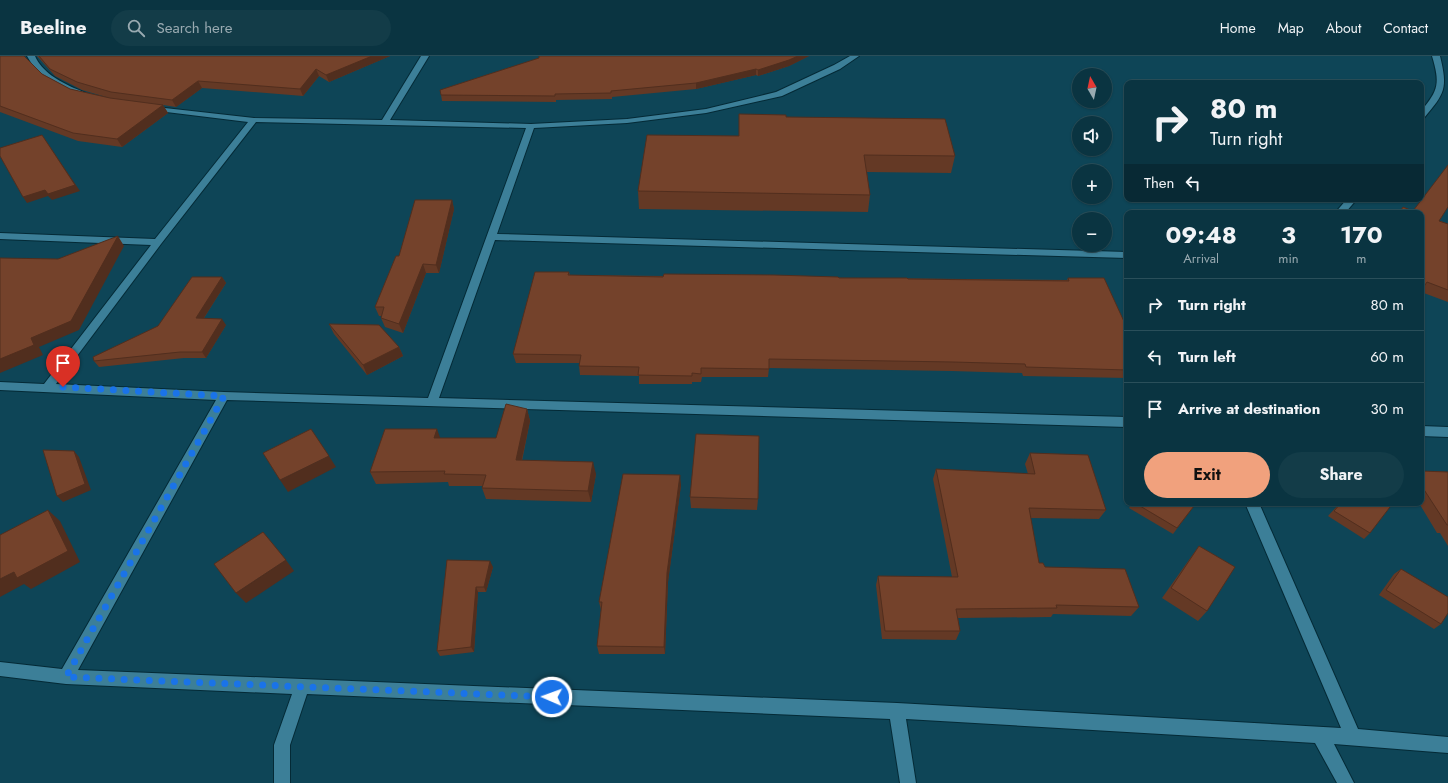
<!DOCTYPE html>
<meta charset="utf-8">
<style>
:root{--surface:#0a3441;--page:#133c48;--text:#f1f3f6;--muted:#99aab1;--line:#2a4f5a;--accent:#f1a17d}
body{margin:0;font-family:Jost,sans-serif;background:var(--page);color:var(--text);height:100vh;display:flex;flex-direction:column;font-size:15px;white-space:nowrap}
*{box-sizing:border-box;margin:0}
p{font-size:13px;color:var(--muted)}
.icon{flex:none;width:22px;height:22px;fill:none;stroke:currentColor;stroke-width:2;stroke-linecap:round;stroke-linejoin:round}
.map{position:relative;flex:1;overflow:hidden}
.drawer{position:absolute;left:1124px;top:154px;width:300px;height:296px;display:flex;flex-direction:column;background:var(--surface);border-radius:8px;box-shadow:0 1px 3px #0004,0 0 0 1px var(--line)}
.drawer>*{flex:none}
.guide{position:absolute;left:1124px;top:24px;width:300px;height:122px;border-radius:8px;box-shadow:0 1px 3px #0004,0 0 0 1px var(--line);background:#0a3441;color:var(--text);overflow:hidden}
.needle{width:26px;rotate:351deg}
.fabs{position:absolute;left:1072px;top:12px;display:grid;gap:8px}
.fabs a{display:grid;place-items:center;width:40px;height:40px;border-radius:50%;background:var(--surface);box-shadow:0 1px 3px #0004,0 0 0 1px var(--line);font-size:20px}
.pin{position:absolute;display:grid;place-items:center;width:34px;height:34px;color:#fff;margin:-41px -17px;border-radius:50% 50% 50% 0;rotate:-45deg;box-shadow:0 0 4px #0007}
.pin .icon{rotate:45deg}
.me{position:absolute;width:44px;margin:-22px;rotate:272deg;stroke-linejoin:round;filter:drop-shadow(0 0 3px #0008)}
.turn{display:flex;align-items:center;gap:14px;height:84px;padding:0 20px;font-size:18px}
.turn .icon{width:52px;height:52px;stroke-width:2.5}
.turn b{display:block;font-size:28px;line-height:34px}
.then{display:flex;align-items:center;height:38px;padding:0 20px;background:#0003;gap:8px;font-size:15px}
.eta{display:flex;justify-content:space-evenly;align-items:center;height:68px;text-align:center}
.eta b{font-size:24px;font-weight:700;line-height:28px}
.button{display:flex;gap:8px;margin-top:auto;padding:8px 20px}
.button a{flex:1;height:46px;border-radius:24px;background:var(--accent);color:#111;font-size:16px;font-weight:700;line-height:46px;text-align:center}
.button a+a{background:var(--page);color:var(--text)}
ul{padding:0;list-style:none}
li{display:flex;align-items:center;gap:12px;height:52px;padding:0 20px;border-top:1px solid var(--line)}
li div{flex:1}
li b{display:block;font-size:15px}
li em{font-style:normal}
header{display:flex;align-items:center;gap:24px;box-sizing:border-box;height:56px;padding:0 20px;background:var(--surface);border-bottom:1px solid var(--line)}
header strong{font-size:19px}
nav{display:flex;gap:22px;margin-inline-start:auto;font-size:14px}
.search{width:280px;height:36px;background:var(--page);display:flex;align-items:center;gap:10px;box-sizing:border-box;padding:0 14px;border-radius:22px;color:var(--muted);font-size:15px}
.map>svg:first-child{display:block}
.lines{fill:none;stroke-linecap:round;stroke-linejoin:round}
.minor-casing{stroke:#042a36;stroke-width:2}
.minor{fill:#3c7f98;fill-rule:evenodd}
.wall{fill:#643925}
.shaded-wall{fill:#512e1e}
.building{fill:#74422b;stroke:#512e1e}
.route{stroke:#1a73e8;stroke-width:7;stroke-dasharray:0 12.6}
</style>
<header>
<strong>Beeline</strong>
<div class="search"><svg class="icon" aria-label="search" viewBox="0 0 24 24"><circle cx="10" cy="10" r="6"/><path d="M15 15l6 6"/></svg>Search here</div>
<nav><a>Home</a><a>Map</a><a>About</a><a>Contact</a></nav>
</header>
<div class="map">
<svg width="1448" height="727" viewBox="0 0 1448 727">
<rect width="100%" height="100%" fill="#0e4557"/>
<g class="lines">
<g class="minor-casing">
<g id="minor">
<path d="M27,0h8c7,16 24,25 39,32 5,2 11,4 15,7l-4,2h-3c-21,-8 -44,-20 -55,-41z"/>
<path d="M421,0h8l-39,64 141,4 96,-5 79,-10 70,-17 58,-27 16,-9h9l-19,13 -58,27 -76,17 -79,10 -93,5 -37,106 630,18v6l-632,-18 -56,158 688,19v10l-900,-27 -149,270 819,33 444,25 -96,-225h14l99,226 90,8v16l-114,-9 20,39h-17l-22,-40 -409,-24 10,64h-16l-10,-64 -583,-25 -17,51v38h-16v-38l18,-51 -226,-10 -66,-8v-14l62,7 154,-269 -216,-10v-8l44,2 107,-139 -151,-6v-6l155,6 93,-117 -98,-12 -4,-2 1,-2 107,12 128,2zM256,66l270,6 -98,270 -204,-6 -168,-8 105,-140z"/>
<path d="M1432,0h8c8,33 5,37 -16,62h-3v-7c18,-21 19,-28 11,-55z"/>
<polygon points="1347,143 1357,143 1345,157 1335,157"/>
<polygon points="1421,370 1448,371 1448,381 1421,380"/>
</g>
</g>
<use href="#minor" class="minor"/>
</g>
<g class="wall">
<polygon points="0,0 26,3 42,18 70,33 113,43 82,34 55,20 37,0 390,0 329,26 319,20 303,40 202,32 176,51 163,49 168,57 122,91 78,85 0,56"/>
<polygon points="539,0 809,0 789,10 758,20 756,19 696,33 612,41 612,43 556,44 556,46 442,45 441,39 539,2"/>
<polygon points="786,61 955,100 951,117 867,116 870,139 868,156 639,153 638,135 739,80"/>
<polygon points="452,144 454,153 439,217 426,217 403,277 385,271 381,262 382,260 379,260 375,251 399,200"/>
<polygon points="1421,157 1448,168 1448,246 1421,236"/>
<polygon points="569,216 570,219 1067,224 1068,222 1127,272 1127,322 1023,320 1022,317 951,315 769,312 768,321 702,321 701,326 692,326 692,328 639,328 639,320 580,319 579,310 579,307 516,307 513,298"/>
<polygon points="222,221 226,227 204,262 226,269 206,302 184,302 99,311 94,305 158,270"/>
<polygon points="329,268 399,291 403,300 367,319 334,278"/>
<polygon points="527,353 530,365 522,405 596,418 591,446 486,443 482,432 482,430 449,430 448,426 376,428 370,416 440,382 496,382"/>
<polygon points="1030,397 1106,454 1099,463 1030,462 1039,507 1045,511 1139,551 1131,560 1053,558 1051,561 958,562 960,575 956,584 882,583 876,529 878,520 952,521 933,423 936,413 1028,418 1025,408"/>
<polygon points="1421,415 1448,416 1448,490 1440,477 1437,477 1419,447 1421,447"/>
<polygon points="681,429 668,526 665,598 599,598 597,590 601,554 599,546"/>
<polygon points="690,441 758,443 757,454 691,452"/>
<polygon points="1133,447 1189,447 1194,450 1173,478 1129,452"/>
<polygon points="1340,447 1382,447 1370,477 1364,483 1328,460"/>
<polygon points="1199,490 1207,555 1198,565 1162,542 1191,501"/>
<polygon points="447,504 493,511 486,536 478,536 474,596 440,600 437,595"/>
<polygon points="1401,513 1441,568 1434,573 1379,539 1394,518"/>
</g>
<g class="shaded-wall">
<polygon points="372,0 390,0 329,26 326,19"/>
<polygon points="798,0 809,0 789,10 758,20 758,14"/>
<polygon points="316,13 319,20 303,40 300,33"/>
<polygon points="756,13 756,19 696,33 696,27"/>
<polygon points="198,25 202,32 176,51 172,44"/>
<polygon points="163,49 168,57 122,91 117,83"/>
<polygon points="42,79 80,135 52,144 48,140 27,147 23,141"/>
<polygon points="452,144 454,153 439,217 436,209"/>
<polygon points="118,180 124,190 79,274 39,291 43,299 0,317 0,303 31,282"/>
<polygon points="423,208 426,217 403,277 399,268"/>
<polygon points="222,221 226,227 200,268 196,262"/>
<polygon points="222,263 226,269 206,302 202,296"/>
<polygon points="399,291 403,300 367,319 363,309"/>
<polygon points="527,353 530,365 519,416 516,404"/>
<polygon points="437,373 441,384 434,382"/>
<polygon points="74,395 79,401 91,434 63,446 57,440"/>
<polygon points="329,400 336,411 288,436 280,424"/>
<polygon points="593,406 596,418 591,446 588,435"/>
<polygon points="680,419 681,429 668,526 665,598 664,591 667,517"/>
<polygon points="48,454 60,465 80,506 31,533 24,528 0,541 0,523 14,516"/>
<polygon points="286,504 294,515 246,547 236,537"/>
<polygon points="490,505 493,511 486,536 484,531"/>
<polygon points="476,531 478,536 474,596 471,591"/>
</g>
<g class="building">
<polygon points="0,0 24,0 42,18 70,33 110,42 163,49 117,83 73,77 0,50"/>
<polygon points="39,0 372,0 326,19 316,13 300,33 198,25 172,44 111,36 77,26 50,13"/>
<polygon points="539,0 798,0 789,4 758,14 756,13 696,27 611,35 611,37 555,38 555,40 441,39 440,34 539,2"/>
<polygon points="739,58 786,59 786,61 945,63 955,100 864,99 870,139 638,135 647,79 739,80"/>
<polygon points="42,79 75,129 48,138 45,134 23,141 0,100 0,92"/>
<polygon points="1448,109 1448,151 1439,165 1448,168 1448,234 1427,226 1421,235 1421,157 1399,157 1403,151 1413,155"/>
<polygon points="415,144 452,144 436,209 423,208 399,268 381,262 384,251 375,251 396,200 399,200"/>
<polygon points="118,180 71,265 31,282 34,289 0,303 0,202 58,203"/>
<polygon points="535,216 569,216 568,219 663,221 664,218 774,219 838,221 839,222 907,222 908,223 1069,225 1068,222 1104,222 1127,272 1127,314 1026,311 1025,308 953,306 769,303 769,313 701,312 701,318 692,317 692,320 638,319 639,311 579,310 581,299 513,298"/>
<polygon points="192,221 222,221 196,262 222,263 202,296 180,296 94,305 93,301 158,270"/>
<polygon points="329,268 379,269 399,291 363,309"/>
<polygon points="506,348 527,353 516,404 593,406 588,435 482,432 486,419 444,418 445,415 370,416 385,373 437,373 434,382 496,382"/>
<polygon points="311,373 329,400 280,424 263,397"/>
<polygon points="696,378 759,380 758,443 690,441"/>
<polygon points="43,394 74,395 85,428 57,440"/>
<polygon points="1030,397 1088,399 1106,454 1029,452 1039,507 1043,507 1045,511 1125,513 1139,551 1056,549 1057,552 956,553 960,575 885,575 878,520 958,521 936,413 1035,418"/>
<polygon points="1421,415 1448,416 1448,469 1447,469 1421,429"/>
<polygon points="623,418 680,419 667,517 664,591 597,590 602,546 599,546"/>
<polygon points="1135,447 1189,447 1194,450 1177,472"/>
<polygon points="1341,447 1382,447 1390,451 1370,477 1334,455"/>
<polygon points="48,454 68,495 17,522 14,516 0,523 0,479"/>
<polygon points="263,476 286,504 236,537 214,508"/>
<polygon points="1199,490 1235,511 1207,555 1171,532"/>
<polygon points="447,504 490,505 484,531 476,531 471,591 437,595"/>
<polygon points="1401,513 1448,541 1448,557 1441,568 1386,534"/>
</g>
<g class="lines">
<polyline class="route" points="63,331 224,340 66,621 552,641"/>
</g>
</svg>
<div class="fabs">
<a><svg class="needle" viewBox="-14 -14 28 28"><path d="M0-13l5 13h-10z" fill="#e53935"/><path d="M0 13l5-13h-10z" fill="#99aab1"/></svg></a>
<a><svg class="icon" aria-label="sound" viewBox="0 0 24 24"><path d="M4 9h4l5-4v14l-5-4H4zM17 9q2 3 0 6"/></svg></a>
<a>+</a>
<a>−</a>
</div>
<div class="pin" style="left:63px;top:331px;background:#d93025"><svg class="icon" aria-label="arrive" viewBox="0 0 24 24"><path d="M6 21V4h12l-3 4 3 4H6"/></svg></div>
<svg class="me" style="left:552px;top:641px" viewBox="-20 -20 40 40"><circle r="17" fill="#1a73e8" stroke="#fff" stroke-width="3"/><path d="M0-11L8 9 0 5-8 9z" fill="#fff"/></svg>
<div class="guide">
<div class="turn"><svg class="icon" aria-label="right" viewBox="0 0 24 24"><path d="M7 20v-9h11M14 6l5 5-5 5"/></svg><div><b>80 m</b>Turn right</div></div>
<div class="then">Then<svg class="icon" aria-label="left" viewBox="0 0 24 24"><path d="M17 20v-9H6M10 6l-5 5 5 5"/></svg></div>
</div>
<section class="drawer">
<div class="eta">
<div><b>09:48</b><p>Arrival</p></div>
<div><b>3</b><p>min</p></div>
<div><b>170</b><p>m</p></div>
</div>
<ul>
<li><svg class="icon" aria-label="right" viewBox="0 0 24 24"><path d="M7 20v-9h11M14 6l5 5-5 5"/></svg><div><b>Turn right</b></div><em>80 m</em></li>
<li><svg class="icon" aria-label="left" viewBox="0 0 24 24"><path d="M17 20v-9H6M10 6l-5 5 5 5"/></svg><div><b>Turn left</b></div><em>60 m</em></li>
<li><svg class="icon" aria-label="arrive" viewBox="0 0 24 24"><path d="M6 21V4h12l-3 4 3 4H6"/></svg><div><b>Arrive at destination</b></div><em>30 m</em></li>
</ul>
<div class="button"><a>Exit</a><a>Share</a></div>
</section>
</div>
